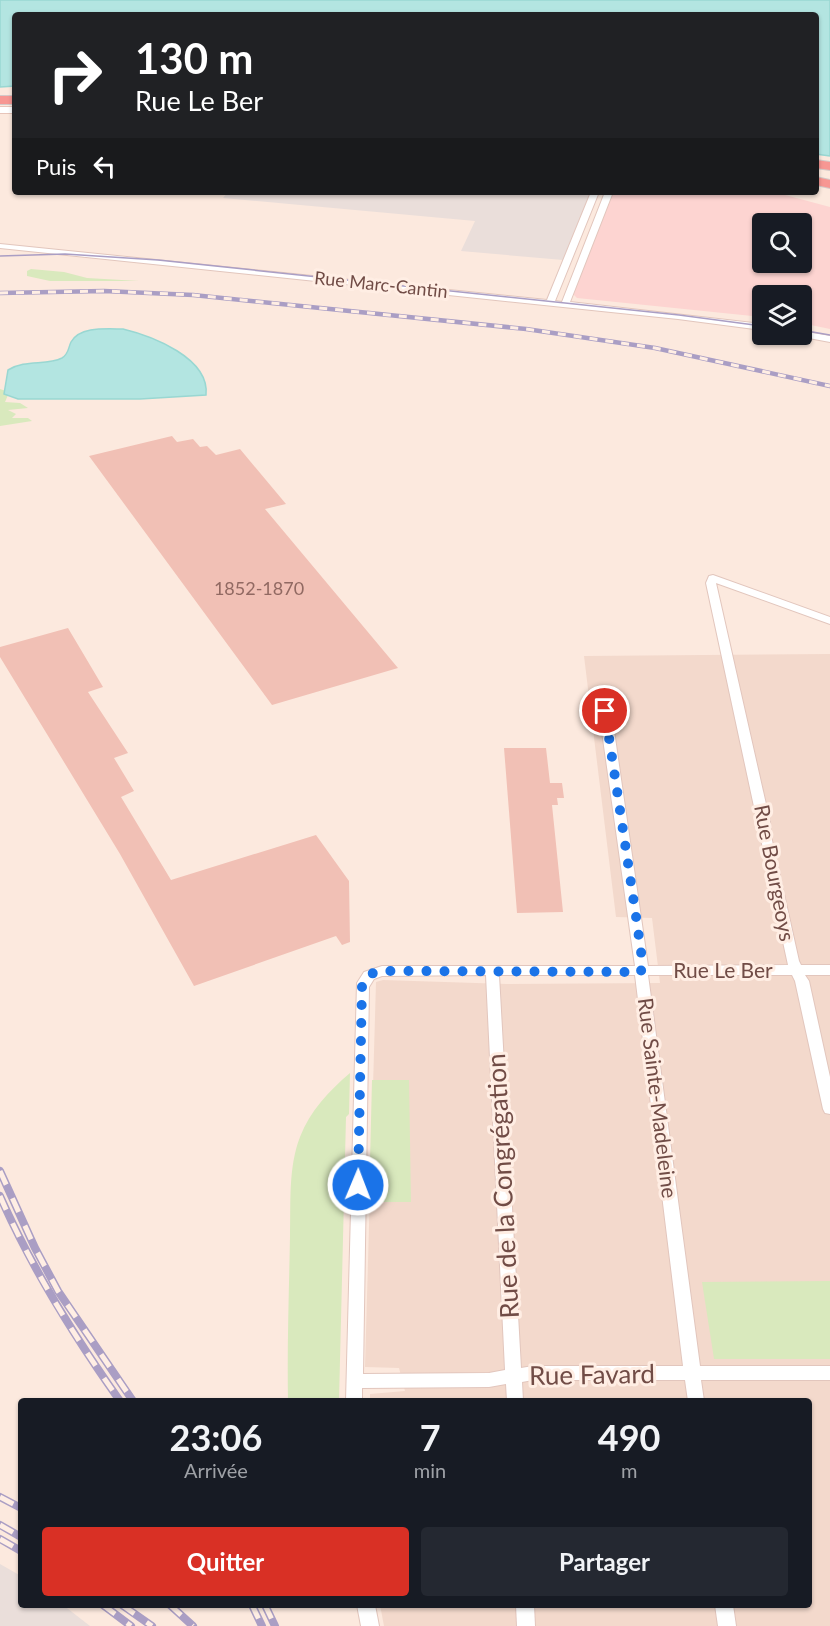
<!DOCTYPE html>
<html lang="fr">
<meta charset="utf-8">
<style>
:root{--surface:#171b24;--page:#242831;--text:#f1f3f6;--muted:#9ea1a6;--accent:#d93025}
body{margin:0;font-family:Lato,sans-serif;background:var(--page);color:var(--text);height:100vh;display:flex;flex-direction:column;font-size:22px;white-space:nowrap}
*{box-sizing:border-box;margin:0}
p{font-size:20px;color:var(--muted)}
.icon{flex:none;width:33px;height:33px;fill:none;stroke:currentColor;stroke-width:2;stroke-linecap:round;stroke-linejoin:round}
.map{position:relative;flex:1;overflow:hidden}
.details{position:absolute;left:18px;top:1398px;width:794px;height:210px;display:flex;flex-direction:column;background:var(--surface);border-radius:6px;box-shadow:0 2px 4px #0004}
.details>*{flex:none}
.banner{position:absolute;left:12px;top:12px;width:807px;height:183px;border-radius:6px;box-shadow:0 2px 4px #0004;background:#202124;color:#fff;overflow:hidden}
.tools{position:absolute;left:752px;top:213px;display:grid;gap:12px}
.tools a{display:grid;place-items:center;width:60px;height:60px;border-radius:6px;background:var(--surface);box-shadow:0 2px 4px #0004;font-size:30px}
.pin{position:absolute;display:grid;place-items:center;width:51px;height:51px;color:#fff;margin:-26px;border:3px solid #fff;border-radius:50%;box-shadow:0 2px 6px #0007}
.me{position:absolute;width:66px;margin:-33px;rotate:1deg;stroke-linejoin:round;filter:drop-shadow(0 0 4px #0008)}
.turn{display:flex;align-items:center;gap:21px;height:126px;padding:0 24px;font-size:27px}
.turn .icon{width:78px;height:78px;stroke-width:2.5}
.turn b{display:block;font-size:42px;line-height:51px}
.then{display:flex;align-items:center;height:57px;padding:0 24px;background:#0003;gap:12px;font-size:22px}
.eta{display:flex;justify-content:space-evenly;align-items:center;height:102px;text-align:center}
.eta b{font-size:36px;font-weight:700;line-height:42px}
.action{display:flex;gap:12px;margin-top:auto;padding:12px 24px}
.action a{flex:1;height:69px;border-radius:6px;background:var(--accent);color:#fff;font-size:24px;font-weight:700;line-height:69px;text-align:center}
.action a+a{background:var(--page);color:var(--text)}
.map>svg:first-child{display:block}
.residential{fill:#f3d9cc}
.commercial{fill:#fdd4d1;fill-rule:evenodd}
.industrial{fill:#eadeda}
.green{fill:#d9e9bd}
.water{fill:#b3e5e1;stroke:#99d7d2;stroke-width:1.5}
.building{fill:#f1c0b5}
.lines{fill:none;stroke-linecap:round;stroke-linejoin:round}
.street-casing{stroke:#e2c6bd;stroke-width:2}
.secondary-casing{stroke:#e7c5ba;stroke-width:2}
.highway-casing{stroke:#d4c9c8;stroke-width:2}
.street{fill:#fff;fill-rule:evenodd}
.secondary{fill:#fff;fill-rule:evenodd}
.highway{fill:#f79793;fill-rule:evenodd}
.tram{stroke:#aa9ec4;stroke-width:1.5}
.rail-far1-casing{stroke:#aa9ec4;stroke-width:4.5}
.rail-casing{stroke:#aa9ec4;stroke-width:8}
.rail-far1{stroke:#ffeee4;stroke-width:3;stroke-dasharray:8;stroke-linecap:butt}
.rail{stroke:#ffeee4;stroke-width:5;stroke-dasharray:15;stroke-linecap:butt}
.route{stroke:#1a73e8;stroke-width:10;stroke-dasharray:0 18}
.labels{text-anchor:middle;stroke-width:6;stroke-linejoin:round;paint-order:stroke}
.far-street-label{font-size:18px;fill:#714c46;stroke:#ffeee4}
.number-label{font-size:18px;fill:#916962}
.street-label{font-size:21px;fill:#714c46;stroke:#ffeee4}
.near-street-label{font-size:26px;fill:#714c46;stroke:#ffeee4}
</style>
<div class="map">
<svg width="830" height="1626" viewBox="0 0 830 1626">
<rect width="100%" height="100%" fill="#fce9de"/>
<polygon class="residential" points="830,654 830,1626 384,1626 380,1605 808,1605 808,1401 370,1401 370,1394 405,1391 399,1368 365,1367 376,982 383,980 507,984 660,983 652,918 616,917 584,656"/>
<path class="commercial" d="M613,192h161l56,15v122l-29,-6v-27h-39v21l-185,-19 -4,-4zM762,224h39v38h-39z"/>
<g class="industrial">
<polygon points="228,192 591,192 563,260 461,251 475,221 223,198"/>
<polygon points="0,1564 21,1576 21,1605 63,1605 90,1626 0,1626"/>
</g>
<g class="green">
<polygon points="31,269 64,272 87,278 139,281 50,281 27,276 27,271"/>
<polygon points="0,389 6,391 8,395 5,402 20,403 28,408 8,410 16,414 12,418 28,418 32,421 0,426"/>
<path d="M350,1073l-1,41 -3,3 -7,284h-51c-1,-55 1,-110 2,-165 1,-32 -2,-68 10,-99 10,-26 29,-46 50,-64z"/>
<polygon points="372,1080 409,1080 411,1202 369,1202"/>
<polygon points="830,1281 830,1359 714,1359 702,1282"/>
</g>
<g class="water">
<polygon points="0,0 830,0 830,156 816,154 816,15 15,15 15,86 0,87"/>
<path d="M123,329c29,7 87,29 83,66l-66,4h-122l-14,-5 4,-24c18,-11 38,-4 54,-12 7,-4 6,-10 9,-16 9,-16 36,-13 52,-13z"/>
</g>
<g class="building">
<polygon points="172,436 177,442 193,439 200,447 207,446 216,455 240,449 286,504 265,509 398,668 272,705 89,456"/>
<polygon points="68,628 103,687 88,692 128,753 114,758 134,791 121,797 171,880 316,835 349,881 350,942 342,945 336,936 194,986 120,854 0,657 0,647"/>
<polygon points="504,748 546,748 550,783 562,783 564,798 557,798 558,805 552,805 563,912 517,913"/>
</g>
<g class="lines">
<g class="street-casing">
<g id="street">
<polygon points="591,192 599,192 555,301 562,302 605,192 613,192 570,302 762,324 762,330 678,319 0,248 0,244 547,300"/>
<polygon points="801,331 830,336 830,342 798,336 797,334 801,334"/>
<path d="M713,575l117,42v7l-114,-41 54,239 1,14 28,125 2,4h29v10h-25l4,6 21,96v37l-5,-1 -2,-4 -28,-128 -3,-6h-144l52,391h130v14h-129l3,21h-16l-3,-21h-152l-11,2 1,19h-16l-1,-17 -17,3 -127,1v13h-16l11,-418 7,-11 18,-6h253l-39,-277 2,-2h8l2,2 40,277 140,-1 -82,-382 3,-7zM486,975l19,395 -16,3 -126,1 6,-387 5,-8 8,-3zM499,975h136l48,391h-150l-12,2z"/>
<polygon points="357,1605 375,1605 379,1626 361,1626"/>
<polygon points="516,1605 534,1605 535,1626 517,1626"/>
<polygon points="715,1605 733,1605 736,1626 718,1626"/>
</g>
</g>
<g class="secondary-casing">
<rect id="secondary" x="0" y="107" width="15" height="6"/>
</g>
<g class="highway-casing">
<g id="highway">
<rect x="0" y="96" width="15" height="8"/>
<polygon points="816,160 830,162 830,170 816,168"/>
<polygon points="816,177 830,180 830,188 816,185"/>
</g>
</g>
<use href="#street" class="street"/>
<use href="#secondary" class="secondary"/>
<use href="#highway" class="highway"/>
<g class="tram">
<polyline points="0,256 65,254 158,260 679,315 762,326"/>
<polyline points="801,330 830,335"/>
</g>
<g class="rail-far1-casing">
<polyline id="rail-far1" points="0,293 104,291 193,295 526,329 655,348 830,386"/>
</g>
<g class="rail-casing">
<g id="rail">
<polyline points="0,1171 35,1248 58,1291 133,1401"/>
<path d="M0,1196c32,73 74,140 120,205"/>
<polyline points="0,1497 21,1508"/>
<polyline points="0,1525 21,1537"/>
<polyline points="0,1539 21,1551"/>
<polyline points="103,1605 131,1626"/>
<polyline points="122,1605 152,1626"/>
<polyline points="170,1605 193,1626"/>
<polyline points="252,1605 262,1626"/>
<polyline points="265,1605 275,1626"/>
</g>
</g>
<use href="#rail-far1" class="rail-far1"/>
<use href="#rail" class="rail"/>
</g>
<g class="lines">
<path class="route" d="M358,1185l4,-198c5,-18 20,-16 36,-16l243,1 1,-13 -5,-36 -32,-212"/>
</g>
<g class="labels">
<g class="far-street-label">
<text transform="translate(381 285) rotate(6)" y="6">Rue Marc-Cantin</text>
</g>
<g class="number-label">
<text x="259" y="595">1852-1870</text>
</g>
<g class="street-label">
<text transform="translate(774 873) rotate(79)" y="7">Rue Bourgeoys</text>
<text x="723" y="978">Rue Le Ber</text>
<text transform="translate(657 1098) rotate(83)" y="7">Rue Sainte-Madeleine</text>
</g>
<g class="near-street-label">
<text transform="translate(503 1186) rotate(-93)" y="9">Rue de la Congrégation</text>
<text transform="translate(592 1375) rotate(-1)" y="9">Rue Favard</text>
</g>
</g>
</svg>
<div class="tools">
<a><svg class="icon" aria-label="search" viewBox="0 0 24 24"><circle cx="10" cy="10" r="6"/><path d="M15 15l6 6"/></svg></a>
<a><svg class="icon" aria-label="layers" viewBox="0 0 24 24"><path d="M12 4l9 5-9 5-9-5zM3 14l9 5 9-5"/></svg></a>
</div>
<div class="pin" style="left:605px;top:711px;background:#d93025"><svg class="icon" aria-label="arrive" viewBox="0 0 24 24"><path d="M6 21V4h12l-3 4 3 4H6"/></svg></div>
<svg class="me" style="left:358px;top:1185px" viewBox="-20 -20 40 40"><circle r="17" fill="#1a73e8" stroke="#fff" stroke-width="3"/><path d="M0-11L8 9 0 5-8 9z" fill="#fff"/></svg>
<div class="banner">
<div class="turn"><svg class="icon" aria-label="right" viewBox="0 0 24 24"><path d="M7 20v-9h11M14 6l5 5-5 5"/></svg><div><b>130 m</b>Rue Le Ber</div></div>
<div class="then">Puis<svg class="icon" aria-label="left" viewBox="0 0 24 24"><path d="M17 20v-9H6M10 6l-5 5 5 5"/></svg></div>
</div>
<section class="details">
<div class="eta">
<div><b>23:06</b><p>Arrivée</p></div>
<div><b>7</b><p>min</p></div>
<div><b>490</b><p>m</p></div>
</div>
<div class="action"><a>Quitter</a><a>Partager</a></div>
</section>
</div>
